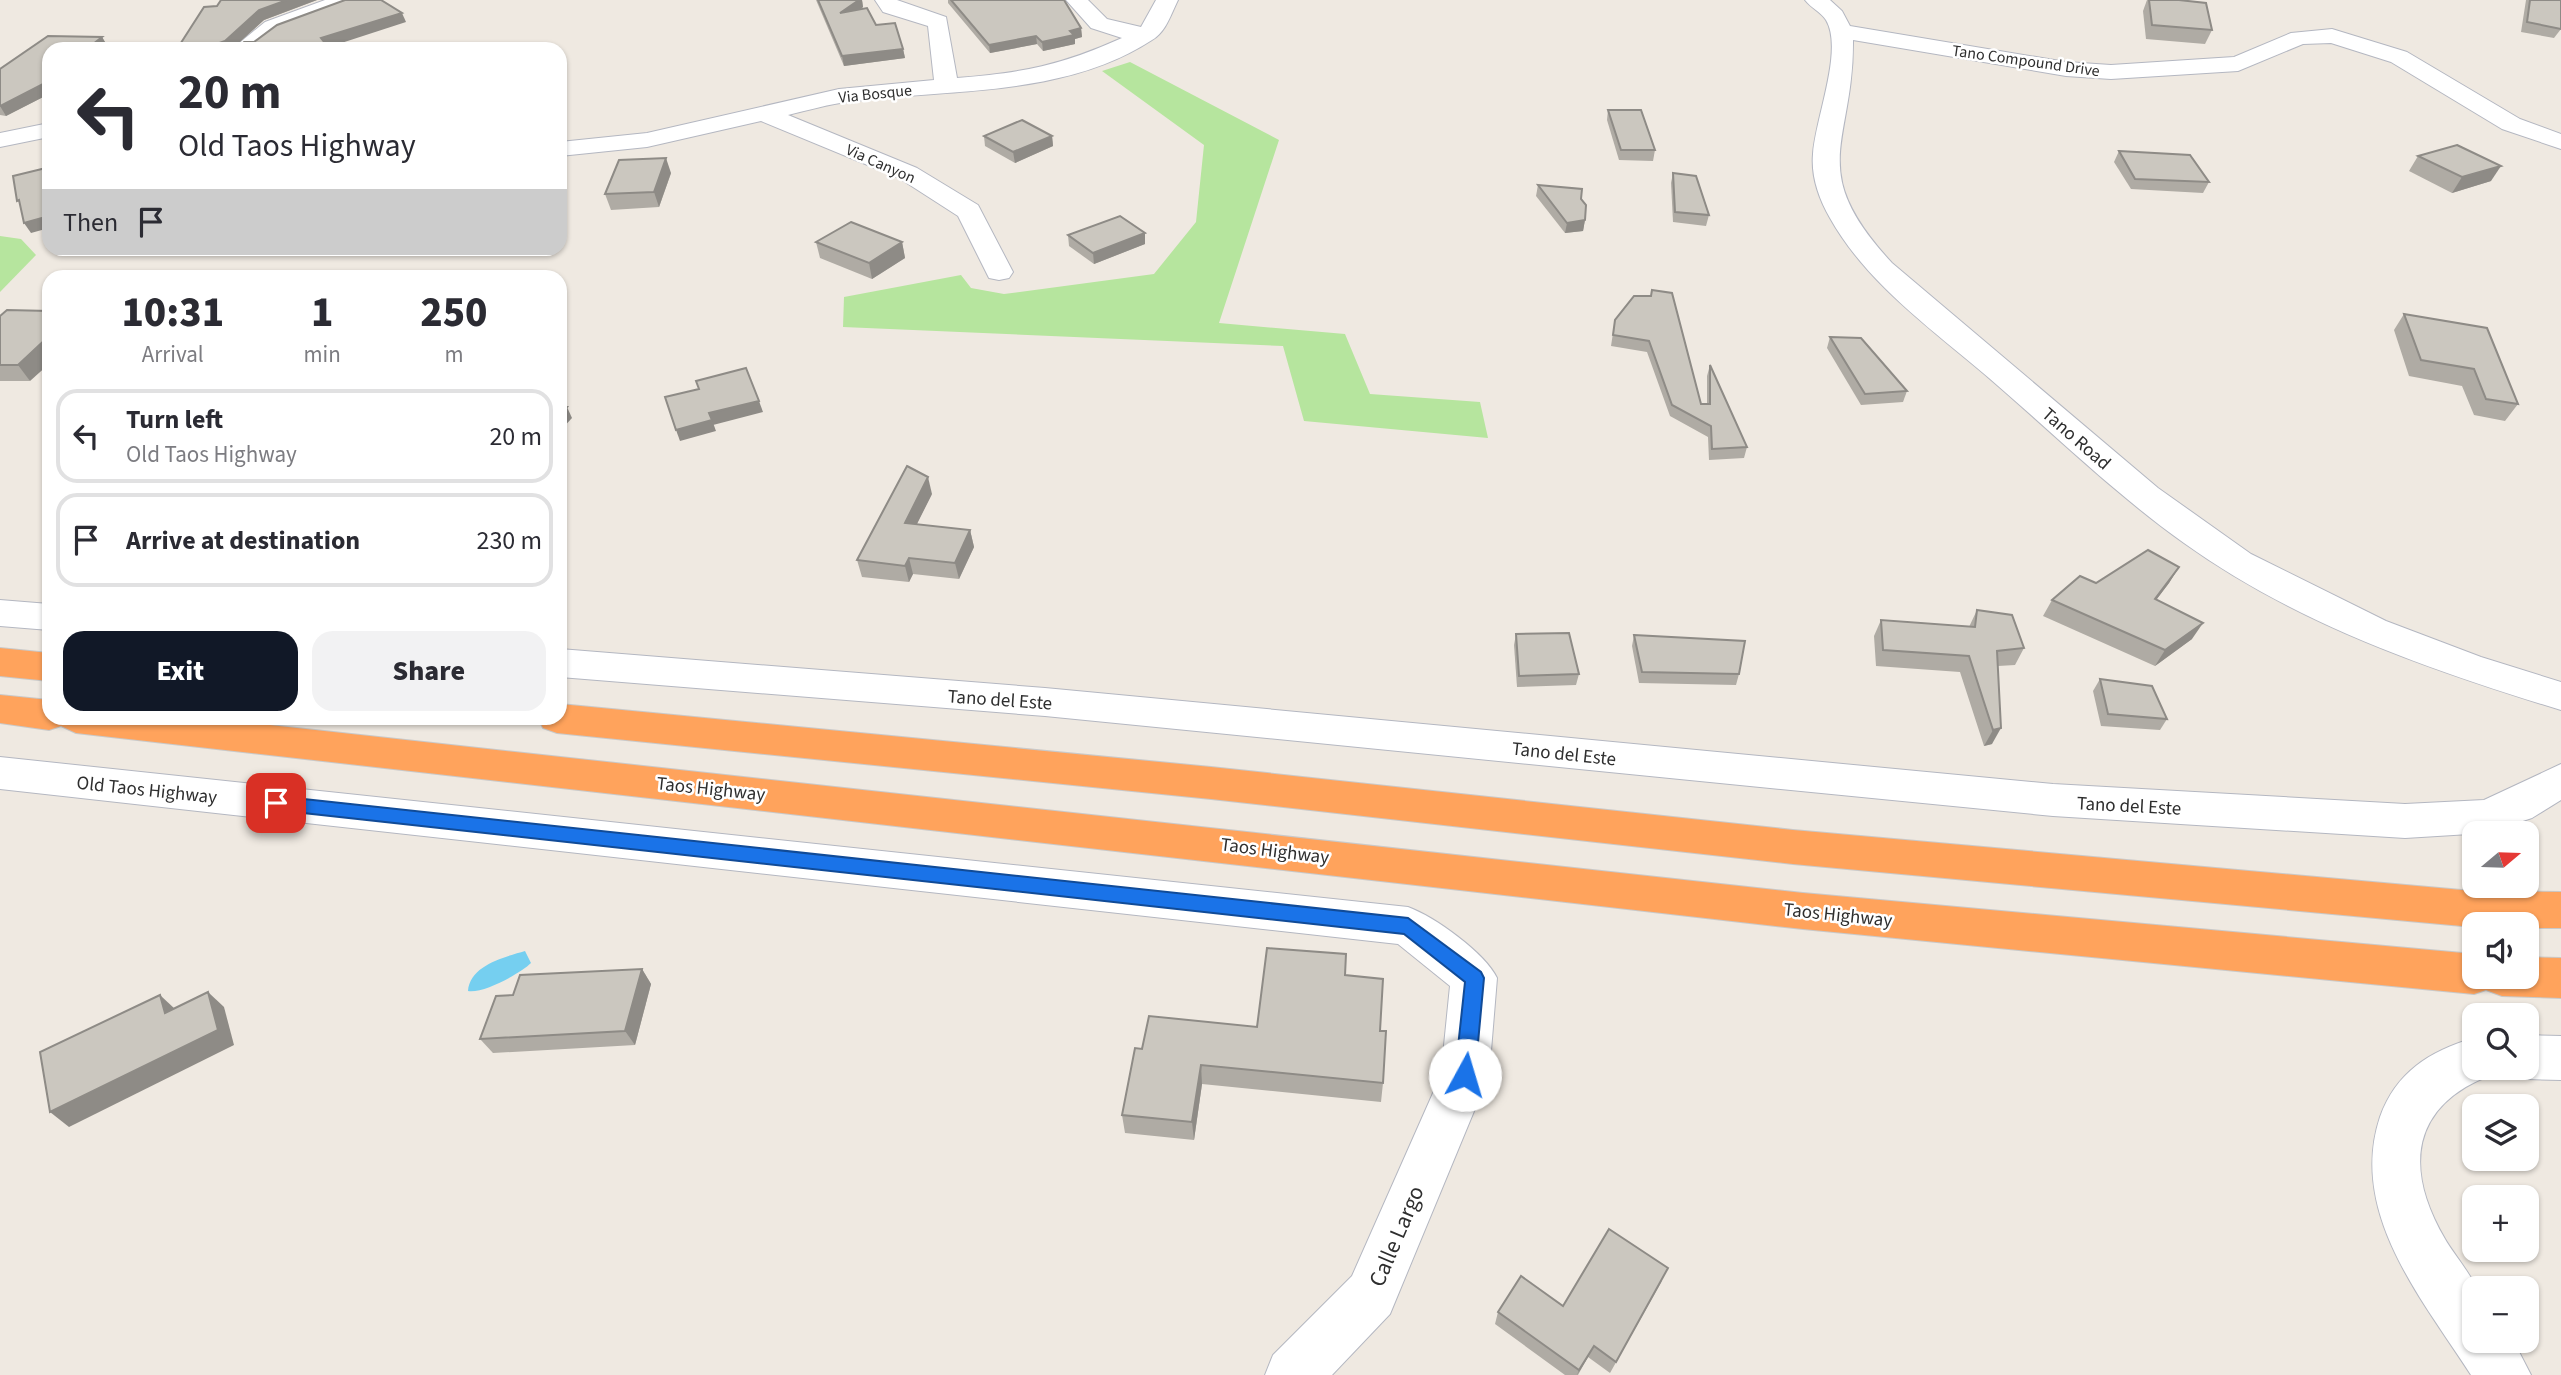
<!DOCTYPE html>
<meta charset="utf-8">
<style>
:root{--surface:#fff;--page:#f2f2f3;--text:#2b2b33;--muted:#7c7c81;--line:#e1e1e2;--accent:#111827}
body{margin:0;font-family:"Source Sans 3",sans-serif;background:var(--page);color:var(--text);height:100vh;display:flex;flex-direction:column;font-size:26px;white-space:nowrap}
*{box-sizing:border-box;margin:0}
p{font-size:23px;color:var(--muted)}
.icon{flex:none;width:38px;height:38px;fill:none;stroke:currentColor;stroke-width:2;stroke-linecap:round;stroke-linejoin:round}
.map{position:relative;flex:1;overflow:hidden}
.details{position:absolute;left:42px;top:270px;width:525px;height:455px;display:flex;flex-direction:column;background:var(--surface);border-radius:21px;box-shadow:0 2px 5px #0004}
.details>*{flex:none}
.banner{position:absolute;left:42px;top:42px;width:525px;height:214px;border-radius:21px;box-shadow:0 2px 5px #0004;background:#fff;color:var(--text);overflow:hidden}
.needle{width:46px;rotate:71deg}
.buttons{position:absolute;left:2462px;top:821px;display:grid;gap:14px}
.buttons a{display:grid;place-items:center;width:77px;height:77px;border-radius:14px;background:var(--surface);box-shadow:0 2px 5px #0004;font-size:35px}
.pin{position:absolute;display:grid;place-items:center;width:60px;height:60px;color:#fff;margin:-30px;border-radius:14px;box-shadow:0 4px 10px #0006}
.me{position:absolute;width:77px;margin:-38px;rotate:6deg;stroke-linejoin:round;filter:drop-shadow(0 0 5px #0008)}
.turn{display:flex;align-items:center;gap:24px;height:147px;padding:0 21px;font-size:32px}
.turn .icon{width:91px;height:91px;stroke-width:2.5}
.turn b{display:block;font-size:49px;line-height:60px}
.then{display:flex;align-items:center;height:66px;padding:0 21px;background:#0003;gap:14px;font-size:26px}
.eta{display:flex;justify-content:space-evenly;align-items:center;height:119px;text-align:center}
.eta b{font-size:42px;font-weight:800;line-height:49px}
.primary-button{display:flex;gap:14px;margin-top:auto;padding:14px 21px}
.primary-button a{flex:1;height:80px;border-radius:21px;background:var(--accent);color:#fff;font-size:28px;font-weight:800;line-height:80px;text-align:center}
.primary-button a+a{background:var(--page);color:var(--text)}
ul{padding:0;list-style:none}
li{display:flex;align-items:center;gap:21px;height:94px;margin:0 14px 10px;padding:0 7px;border:4px solid var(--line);border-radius:21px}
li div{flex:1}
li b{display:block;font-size:26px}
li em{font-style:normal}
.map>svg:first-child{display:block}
.green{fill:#b6e59e}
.water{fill:#75cff0}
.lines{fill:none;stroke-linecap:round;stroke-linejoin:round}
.minor-casing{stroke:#b4b7c1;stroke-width:2}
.highway-casing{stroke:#c9c9c9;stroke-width:2}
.minor{fill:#fff;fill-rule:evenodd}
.highway{fill:#ffa35c;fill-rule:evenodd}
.wall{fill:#afaba4}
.shaded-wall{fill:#8e8b86}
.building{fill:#cbc7bf;stroke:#8e8b86;stroke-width:2}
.route{fill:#1a73e8;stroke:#114b97;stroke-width:2}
.labels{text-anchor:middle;stroke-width:5;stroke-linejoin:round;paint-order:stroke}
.far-street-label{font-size:16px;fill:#2e2e2e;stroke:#fff}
.street-label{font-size:19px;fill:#2e2e2e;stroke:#fff}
.near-street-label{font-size:23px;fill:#2e2e2e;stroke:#fff}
</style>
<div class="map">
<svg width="2561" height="1375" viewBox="0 0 2561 1375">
<rect width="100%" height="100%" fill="#efe9e1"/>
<g class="green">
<polygon points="1130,62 1279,140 1219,323 1345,334 1370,394 1480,402 1488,438 1304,421 1283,346 843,327 844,297 961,275 971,288 1004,294 1154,274 1196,222 1204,145 1102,71"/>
<polygon points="0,236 21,239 36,255 0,292"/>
</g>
<path class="water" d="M525,951l6,12c-10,10 -48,31 -63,28 2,-26 37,-34 57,-40z"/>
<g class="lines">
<g class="minor-casing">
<g id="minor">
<polygon points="325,0 356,0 353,5 281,32 257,49 232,49 265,22"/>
<path d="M875,0h22l49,17 11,61c66,-5 105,-13 165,-40l-31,-10 -25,-28h22l19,19 34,8 15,-27h22c-7,14 -12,32 -26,40 -90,59 -210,48 -312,63 -18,3 -35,8 -52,12l129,53 61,37 35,67 -4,6 -10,2 -10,-2 -31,-62 -59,-38 -138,-57 -114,26 -87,9v-14l87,-9 192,-44 95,-9 -6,-54 -45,-14z"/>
<path d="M1805,0h25l12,11 8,15 216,36 45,3 123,-8 57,-24 41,-4 75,23 113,67 41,15v15l-59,-20 -111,-67 -60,-19 -28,1 -65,27 -127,8 -45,-3 -213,-36c1,105 -49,128 39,223l266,225 93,66 135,67 95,36 80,25v28c-131,-40 -264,-86 -377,-167 -69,-49 -131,-110 -195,-165 -56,-48 -122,-94 -159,-160 -11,-19 -19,-42 -17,-64 2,-35 31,-104 13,-134 -5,-8 -15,-12 -21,-20z"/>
<polygon points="49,123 49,137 0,147 0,133"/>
<polygon points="0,600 49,604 49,630 0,626"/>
<polygon points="560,649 1045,688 2053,784 2405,804 2484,800 2561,764 2561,800 2532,818 2486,833 2405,838 2053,816 1045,716 560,677"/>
<path d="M0,757l1408,150c27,10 77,46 89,71l-8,97 -99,239 -58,61h-67l8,-20 79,-79 89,-201 9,-89 -52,-42 -1398,-155z"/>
<polygon points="2527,1035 2561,1036 2561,1080 2527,1079 2510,1072 2508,1068 2527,1068"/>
<path d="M2474,1038v30h21l-4,7c-81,31 -87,94 -46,164 6,11 30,41 31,49 1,15 -2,36 -2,52h39l18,35h-60c-48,-75 -123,-162 -91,-258 16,-45 50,-66 94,-79z"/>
</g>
</g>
<g class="highway-casing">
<g id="highway">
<polygon points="0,648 49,653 49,681 0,676"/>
<polygon points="0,695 49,700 49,718 205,718 1803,893 2474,954 2474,976 2527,976 2527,957 2561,958 2561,998 2502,996 2486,990 2474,994 1803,929 76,733 61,726 49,730 0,723"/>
<polygon points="560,704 1211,767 1793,830 2473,891 2561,892 2561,928 2527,928 2527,924 2474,924 2473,927 1793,864 1211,799 557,733 543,728 538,718 560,718"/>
</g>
</g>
<use href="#minor" class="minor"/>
<use href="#highway" class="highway"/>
</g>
<g class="wall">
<polygon points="221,0 317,0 264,20 232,49 49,49 49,94 6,116 0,115 0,69 48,36 102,37 108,47 106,48 177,49 204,7 217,6"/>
<polygon points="816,0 862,0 863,7 861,9 876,25 903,49 905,58 844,66"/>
<polygon points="948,0 1064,0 1081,28 1082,37 1075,39 1075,44 1043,51 1037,44 990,53 948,3"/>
<polygon points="2147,0 2179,0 2212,30 2205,44 2146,39 2143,11"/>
<polygon points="2526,0 2561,0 2561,29 2554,38 2521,32"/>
<polygon points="1608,110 1655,150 1653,161 1619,160 1607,120"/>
<polygon points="984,136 1052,136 1053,146 1015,163 985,146"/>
<polygon points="2119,151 2209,182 2203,193 2131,189 2114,162"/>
<polygon points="2418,156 2491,181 2452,193 2409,171"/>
<polygon points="671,173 659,207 611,210 605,194"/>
<polygon points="1673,173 1709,215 1706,226 1673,222 1671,183"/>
<polygon points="1538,185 1581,199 1585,220 1583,231 1565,233 1536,196"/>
<polygon points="1145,233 1145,244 1094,264 1069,246 1068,235"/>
<polygon points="816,242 902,242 905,258 872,279 820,258"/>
<polygon points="1634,296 1701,404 1707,404 1707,376 1710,365 1747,447 1744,458 1709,460 1708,437 1670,416 1647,352 1611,346 1615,320"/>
<polygon points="2404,314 2518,404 2505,421 2474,415 2462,386 2409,376 2394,330"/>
<polygon points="0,316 30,381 0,381"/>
<polygon points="1830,337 1907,391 1903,402 1861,405 1827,348"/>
<polygon points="932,494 916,525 970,530 974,547 959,579 913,574 909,582 862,577 857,560"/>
<polygon points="2179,567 2169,583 2156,600 2192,639 2155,666 2043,616 2052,600 2096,583"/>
<polygon points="1977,610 2024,648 2015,665 1998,666 1992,744 1984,746 1960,672 1876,666 1874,636 1881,620 1969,627"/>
<polygon points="1516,634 1579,674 1576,685 1517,687 1514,645"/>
<polygon points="1634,635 1739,674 1736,685 1639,683 1632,646"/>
<polygon points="2100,679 2167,719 2160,730 2101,726 2093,691"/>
<polygon points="642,969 651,984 635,1045 493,1053 480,1039 513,995"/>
<polygon points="1345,975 1380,1031 1383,1083 1381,1102 1202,1084 1194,1140 1125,1133 1122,1115 1142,1049 1257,1027"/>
<polygon points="1662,1281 1610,1373 1588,1357 1578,1375 1565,1375 1495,1324 1498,1312 1563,1306"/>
</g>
<g class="shaded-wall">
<polygon points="287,0 317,0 264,20 232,49 203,49 259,10"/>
<polygon points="859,0 862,0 863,7 843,23 840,13"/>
<polygon points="402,13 406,22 326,48 321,38"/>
<polygon points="1081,28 1082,37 1075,39 1075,44 1043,51 1042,42 1070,31"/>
<polygon points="1036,36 1037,44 990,53 989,45"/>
<polygon points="102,37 108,47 105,49 88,48"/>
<polygon points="903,49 905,58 844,66 842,56"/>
<polygon points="49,81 49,94 6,116 0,106"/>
<polygon points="1052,136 1053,146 1015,163 1013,152"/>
<polygon points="666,158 671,173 659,207 654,192"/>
<polygon points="2501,166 2491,181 2452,193 2462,177"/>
<polygon points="49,216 49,228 31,233 24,223"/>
<polygon points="1585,220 1583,231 1565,233 1567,223"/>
<polygon points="1145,233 1145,244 1094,264 1093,253"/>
<polygon points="902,242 905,258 872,279 869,263"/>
<polygon points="49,336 49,364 30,381 18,365"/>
<polygon points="759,401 763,412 713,425 709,413"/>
<polygon points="567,407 572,418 560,431 560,414"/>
<polygon points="712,420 716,431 680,441 676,430"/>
<polygon points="928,477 932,494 909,540 905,523"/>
<polygon points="970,530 974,547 959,579 955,563"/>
<polygon points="909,558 913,574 909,582 905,566"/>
<polygon points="2179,567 2169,583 2144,616 2155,599"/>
<polygon points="2203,623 2192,639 2155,666 2165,650"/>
<polygon points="2001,728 1992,744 1984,746 1993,730"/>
<polygon points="642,969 651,984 635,1045 625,1031"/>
<polygon points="208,992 224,1007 234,1045 69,1127 50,1112"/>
<polygon points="160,995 176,1010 165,1013"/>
<polygon points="1201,1065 1202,1084 1194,1140 1192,1122"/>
<polygon points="1594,1346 1588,1357 1577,1375 1579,1370"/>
</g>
<g class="building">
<polygon points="221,0 287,0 259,10 225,41 203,49 49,49 49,81 0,106 0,69 48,36 102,37 88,48 177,49 204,7 217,6"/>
<polygon points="345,0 381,0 402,13 321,38 330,49 251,49 245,42 254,42 277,25"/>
<polygon points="818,0 859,0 840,13 867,8 876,25 895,23 903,49 842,56"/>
<polygon points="951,0 1064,0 1081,28 1070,31 1074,35 1042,42 1036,36 989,45"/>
<polygon points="2149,0 2179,0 2206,3 2212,30 2152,25"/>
<polygon points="2530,0 2561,0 2561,29 2527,22"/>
<polygon points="1608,110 1641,110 1655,150 1621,150"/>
<polygon points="1022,120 1052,136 1013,152 984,136"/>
<polygon points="2457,145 2501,166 2462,177 2418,156"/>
<polygon points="2119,151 2190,155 2209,182 2135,179"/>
<polygon points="666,158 654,192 605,194 619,160"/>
<polygon points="46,168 49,179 49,216 24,223 19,200 17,201 13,176"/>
<polygon points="1673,173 1696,176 1709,215 1675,212"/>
<polygon points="1538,185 1582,189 1581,199 1586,205 1585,220 1567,223"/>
<polygon points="1120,216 1145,233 1093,253 1068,235"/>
<polygon points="851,222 902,242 869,263 816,242"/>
<polygon points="1652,290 1672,293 1701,404 1710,404 1710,365 1747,447 1712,449 1711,426 1672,405 1649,341 1613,335 1615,320 1634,296 1651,296"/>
<polygon points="7,310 49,311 49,336 18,365 0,365 0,316"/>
<polygon points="2404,314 2487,328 2518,404 2486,399 2474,369 2421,360"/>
<polygon points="1830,337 1861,338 1907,391 1865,394"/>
<polygon points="746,368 759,401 709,413 712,420 676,430 665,397 699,389 696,381"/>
<polygon points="560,406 567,407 560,414"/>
<polygon points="907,466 928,477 905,523 970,530 955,563 909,558 905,566 857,560"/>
<polygon points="2148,550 2179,567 2155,599 2203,623 2165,650 2052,600 2080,576 2096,583"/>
<polygon points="1977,610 2012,615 2024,648 1997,651 2001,728 1993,730 1969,656 1883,650 1881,620 1975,627"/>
<polygon points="1569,633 1579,674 1519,676 1516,634"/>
<polygon points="1634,635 1745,641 1739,674 1642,672"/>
<polygon points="2100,679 2152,686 2167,719 2108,714"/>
<polygon points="1267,948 1346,954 1345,975 1383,979 1380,1031 1386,1031 1383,1083 1201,1065 1192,1122 1122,1115 1135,1048 1142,1049 1149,1016 1257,1027"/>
<polygon points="642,969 625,1031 480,1039 496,996 513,995 520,975"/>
<polygon points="208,992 218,1030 50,1112 40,1052 160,995 165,1013"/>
<polygon points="1609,1229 1668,1268 1616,1362 1594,1346 1579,1370 1498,1312 1521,1276 1563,1306"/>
</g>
<polygon class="route" points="276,796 1408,918 1481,972 1484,978 1475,1075 1472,1081 1465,1084 1458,1081 1455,1075 1465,982 1404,934 276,810 268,803"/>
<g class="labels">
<g class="far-street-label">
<text transform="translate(2026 60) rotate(8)" y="6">Tano Compound Drive</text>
<text transform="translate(875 93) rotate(-6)" y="6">Via Bosque</text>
<text transform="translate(881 163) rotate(24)" y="6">Via Canyon</text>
</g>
<g class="street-label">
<text transform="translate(2077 438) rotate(41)" y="7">Tano Road</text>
<text transform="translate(1000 699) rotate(4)" y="7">Tano del Este</text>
<text transform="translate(1564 753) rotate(6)" y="7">Tano del Este</text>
<text transform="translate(711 788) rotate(6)" y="7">Taos Highway</text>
<text transform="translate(147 789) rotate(6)" y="7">Old Taos Highway</text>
<text transform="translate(2129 805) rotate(3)" y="7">Tano del Este</text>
<text transform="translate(1275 850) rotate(7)" y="7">Taos Highway</text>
<text transform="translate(1838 914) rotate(6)" y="7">Taos Highway</text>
</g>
<g class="near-street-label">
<text transform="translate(1396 1236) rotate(-67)" y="8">Calle Largo</text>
</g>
</g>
</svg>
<div class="buttons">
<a><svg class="needle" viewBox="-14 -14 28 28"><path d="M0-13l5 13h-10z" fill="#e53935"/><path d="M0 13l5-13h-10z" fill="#7c7c81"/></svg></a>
<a><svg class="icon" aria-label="sound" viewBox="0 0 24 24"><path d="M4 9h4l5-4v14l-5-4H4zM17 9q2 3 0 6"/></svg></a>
<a><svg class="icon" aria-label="search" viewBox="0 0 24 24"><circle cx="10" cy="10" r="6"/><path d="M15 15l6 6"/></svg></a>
<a><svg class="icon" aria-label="layers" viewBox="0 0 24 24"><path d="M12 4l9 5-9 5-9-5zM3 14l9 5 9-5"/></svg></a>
<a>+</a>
<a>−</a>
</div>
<div class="pin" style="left:276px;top:803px;background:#d93025"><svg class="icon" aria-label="arrive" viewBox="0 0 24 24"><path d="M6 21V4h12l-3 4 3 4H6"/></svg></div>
<svg class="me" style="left:1465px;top:1075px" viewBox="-20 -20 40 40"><circle r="19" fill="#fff"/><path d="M0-13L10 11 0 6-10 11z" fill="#1a73e8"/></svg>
<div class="banner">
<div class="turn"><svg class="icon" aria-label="left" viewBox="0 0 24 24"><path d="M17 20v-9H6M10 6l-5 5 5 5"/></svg><div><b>20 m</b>Old Taos Highway</div></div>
<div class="then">Then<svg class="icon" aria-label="arrive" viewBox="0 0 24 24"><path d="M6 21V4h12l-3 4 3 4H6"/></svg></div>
</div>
<section class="details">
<div class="eta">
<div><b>10:31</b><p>Arrival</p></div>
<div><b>1</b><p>min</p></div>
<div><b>250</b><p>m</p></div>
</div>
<ul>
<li><svg class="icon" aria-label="left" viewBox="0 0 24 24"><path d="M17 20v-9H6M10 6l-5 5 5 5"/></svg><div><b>Turn left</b><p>Old Taos Highway</p></div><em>20 m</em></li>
<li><svg class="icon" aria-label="arrive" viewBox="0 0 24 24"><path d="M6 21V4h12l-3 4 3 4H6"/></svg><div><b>Arrive at destination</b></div><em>230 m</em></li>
</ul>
<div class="primary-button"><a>Exit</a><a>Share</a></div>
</section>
</div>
